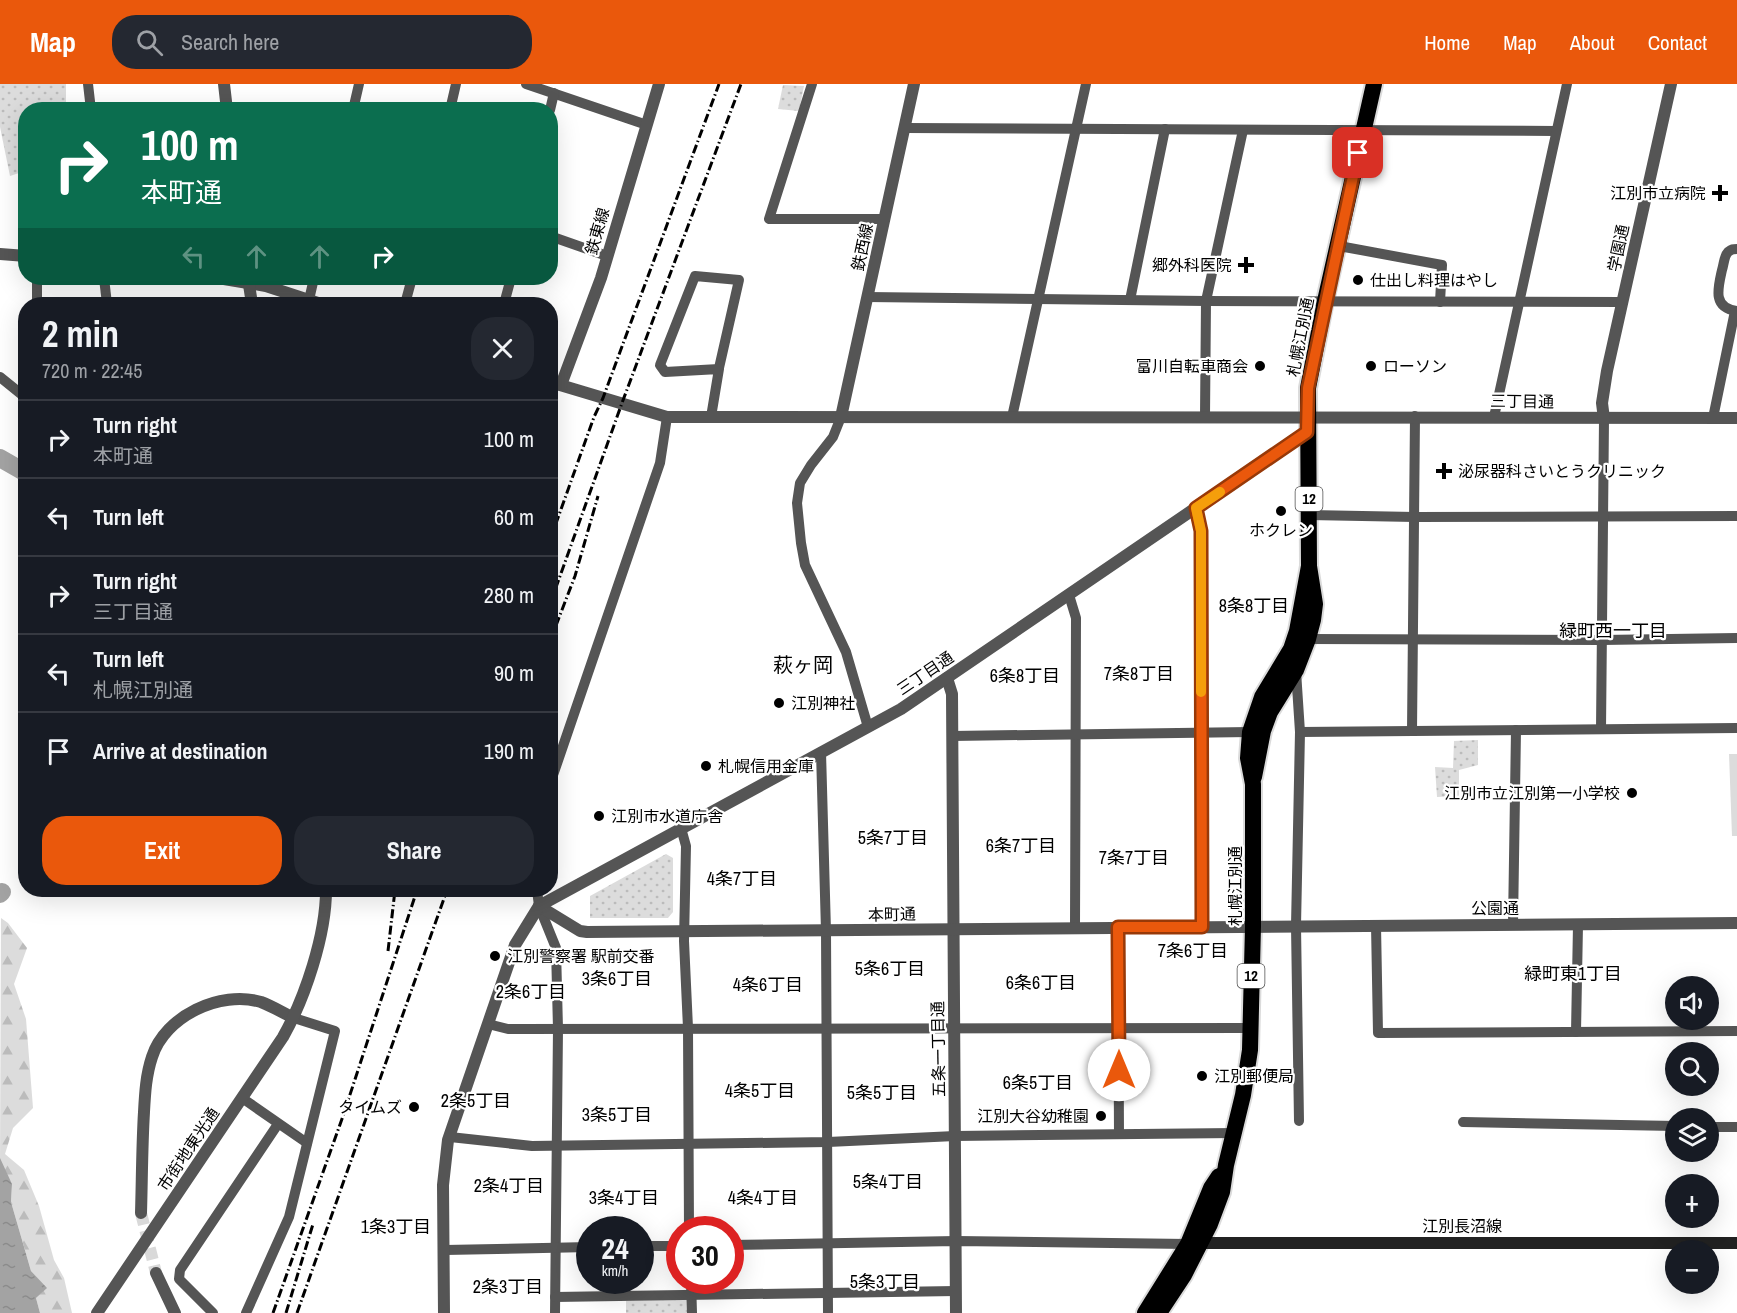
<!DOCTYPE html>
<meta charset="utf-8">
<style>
:root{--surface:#171b24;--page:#242831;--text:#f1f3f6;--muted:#9ea1a6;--line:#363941;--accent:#ea580c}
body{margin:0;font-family:"Archivo Narrow","Noto Sans JP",sans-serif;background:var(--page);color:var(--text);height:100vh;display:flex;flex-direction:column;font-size:22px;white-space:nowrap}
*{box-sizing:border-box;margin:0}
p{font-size:20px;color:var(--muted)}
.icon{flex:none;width:33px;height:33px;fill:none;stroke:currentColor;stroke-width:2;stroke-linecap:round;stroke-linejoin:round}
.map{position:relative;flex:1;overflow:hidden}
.panel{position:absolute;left:18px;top:213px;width:540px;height:600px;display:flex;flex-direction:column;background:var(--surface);border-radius:24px;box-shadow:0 6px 24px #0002}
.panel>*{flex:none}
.top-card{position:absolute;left:18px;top:18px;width:540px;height:183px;border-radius:24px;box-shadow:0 6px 24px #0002;background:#0b6e4f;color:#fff;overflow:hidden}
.tools{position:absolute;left:1665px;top:892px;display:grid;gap:12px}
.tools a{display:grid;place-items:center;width:54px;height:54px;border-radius:50%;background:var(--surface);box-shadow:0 6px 24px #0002;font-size:30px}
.speed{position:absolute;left:576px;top:1132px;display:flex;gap:12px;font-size:30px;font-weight:700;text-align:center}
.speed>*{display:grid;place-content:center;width:78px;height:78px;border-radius:50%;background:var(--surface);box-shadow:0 6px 24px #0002;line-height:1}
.speed small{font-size:15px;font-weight:400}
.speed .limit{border:9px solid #d22;background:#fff;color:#111}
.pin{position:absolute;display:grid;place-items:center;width:51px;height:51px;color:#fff;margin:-26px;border-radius:12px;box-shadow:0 3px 9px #0006}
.me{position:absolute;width:66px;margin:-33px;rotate:0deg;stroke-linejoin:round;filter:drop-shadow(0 0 4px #0008)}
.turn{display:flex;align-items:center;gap:21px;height:126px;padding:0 24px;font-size:27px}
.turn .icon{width:78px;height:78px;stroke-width:2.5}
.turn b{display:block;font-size:42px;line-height:51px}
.lanes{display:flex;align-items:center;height:57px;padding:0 24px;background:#0003;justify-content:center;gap:30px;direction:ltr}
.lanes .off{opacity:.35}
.round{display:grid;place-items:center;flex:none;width:63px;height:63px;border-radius:24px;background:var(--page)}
.headline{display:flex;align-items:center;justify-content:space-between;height:102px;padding:0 24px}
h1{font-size:36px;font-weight:700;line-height:45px}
.cta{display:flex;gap:12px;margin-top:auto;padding:12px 24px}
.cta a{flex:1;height:69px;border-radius:24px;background:var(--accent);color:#fff;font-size:24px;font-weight:700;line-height:69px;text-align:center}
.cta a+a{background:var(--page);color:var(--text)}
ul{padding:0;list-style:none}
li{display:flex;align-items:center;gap:18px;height:78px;padding:0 24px;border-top:2px solid var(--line)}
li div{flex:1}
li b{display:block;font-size:22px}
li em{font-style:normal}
header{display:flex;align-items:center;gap:36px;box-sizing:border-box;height:84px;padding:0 30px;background:var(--accent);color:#fff}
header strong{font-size:28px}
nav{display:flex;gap:33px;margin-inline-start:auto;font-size:21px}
.search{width:420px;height:54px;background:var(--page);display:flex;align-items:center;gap:15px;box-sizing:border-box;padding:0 21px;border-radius:24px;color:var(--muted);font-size:22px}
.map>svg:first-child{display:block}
.forest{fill:url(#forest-firs)}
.park{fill:url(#park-dots)}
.garden{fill:#dcdcdc}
.water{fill:url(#water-ripples)}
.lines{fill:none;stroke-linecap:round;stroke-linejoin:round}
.river{stroke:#a3a3a3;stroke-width:18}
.tertiary-tunnel{stroke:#d9d9d9;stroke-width:12;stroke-dasharray:12 6;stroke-linecap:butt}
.trunk-casing{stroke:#dbdbdb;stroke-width:20}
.minor{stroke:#555;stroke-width:10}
.tertiary{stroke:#555;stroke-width:12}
.secondary{stroke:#222;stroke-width:12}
.trunk{stroke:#000;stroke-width:16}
.rail{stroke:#000;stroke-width:3;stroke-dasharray:9 3 1.5 3;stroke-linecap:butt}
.route-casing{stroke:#983908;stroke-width:15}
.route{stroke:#ea580c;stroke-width:10}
.slow{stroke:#f59e0b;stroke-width:10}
.poi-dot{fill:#000;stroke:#fff;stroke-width:2}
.labels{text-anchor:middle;stroke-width:4.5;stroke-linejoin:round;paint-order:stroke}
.shield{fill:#fff;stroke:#4c4c4c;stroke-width:1.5}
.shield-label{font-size:15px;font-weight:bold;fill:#000}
.poi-label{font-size:16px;fill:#000;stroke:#fff;text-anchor:start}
.street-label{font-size:16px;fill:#000;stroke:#fff}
.neighbourhood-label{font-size:18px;fill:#000;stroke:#fff}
.quarter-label{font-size:20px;fill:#000;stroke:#fff}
</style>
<header>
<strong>Map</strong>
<div class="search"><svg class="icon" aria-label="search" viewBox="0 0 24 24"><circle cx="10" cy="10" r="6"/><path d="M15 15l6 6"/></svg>Search here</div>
<nav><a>Home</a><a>Map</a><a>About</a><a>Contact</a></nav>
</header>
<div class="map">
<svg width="1737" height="1229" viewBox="0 0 1737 1229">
<defs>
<pattern id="forest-firs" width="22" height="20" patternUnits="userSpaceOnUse" patternTransform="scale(1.5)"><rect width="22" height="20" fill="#dcdcdc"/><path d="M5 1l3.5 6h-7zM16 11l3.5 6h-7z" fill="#bbb"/></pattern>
<pattern id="park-dots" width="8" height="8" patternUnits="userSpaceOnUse" patternTransform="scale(1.5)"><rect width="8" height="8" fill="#dcdcdc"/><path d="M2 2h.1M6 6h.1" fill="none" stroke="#bbb" stroke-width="1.8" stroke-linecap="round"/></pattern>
<pattern id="water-ripples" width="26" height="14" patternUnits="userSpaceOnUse" patternTransform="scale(1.5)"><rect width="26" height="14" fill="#a3a3a3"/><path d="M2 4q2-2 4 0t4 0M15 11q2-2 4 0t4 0" fill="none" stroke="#8b8b8b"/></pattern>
</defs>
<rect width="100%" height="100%" fill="#fff"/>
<polygon class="forest" points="1,834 8,839 27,864 14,900 26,935 33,1024 13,1044 5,1070 24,1086 39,1122 54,1176 64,1194 72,1229 40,1229 36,1214 46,1204 31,1187 11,1118 12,1100 0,1077"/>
<g class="park">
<polygon points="0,0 66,0 66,25 26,26 25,87 10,92 0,43"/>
<polygon points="783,1 804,2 799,27 778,25"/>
<polygon points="1478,656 1478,681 1459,686 1459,712 1437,713 1435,683 1453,684 1454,657"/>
<polygon points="666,770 673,774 673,828 668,834 590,834 590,812"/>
<polygon points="687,1215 687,1229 626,1229 626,1217"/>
</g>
<polygon class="garden" points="1729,670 1737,670 1737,752 1732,752"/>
<polygon class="water" points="0,1074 12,1100 11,1118 31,1187 47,1204 36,1214 40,1229 0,1229"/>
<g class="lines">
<g class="river">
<polyline points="0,374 26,389"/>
<polyline points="0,810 2,808"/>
</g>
<polyline class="tertiary-tunnel" points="141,1129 156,1189"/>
<g class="trunk-casing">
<g id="trunk">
<polyline points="1254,693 1263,647 1270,628 1296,586 1308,555 1313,536 1315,520 1309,482 1308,304 1325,217 1374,0"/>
<polyline points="1145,1229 1188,1160 1211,1104 1219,1092"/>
<polyline points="1159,1229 1184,1191 1210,1140 1222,1108 1226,1081 1243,1011 1250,966 1253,842 1253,700 1248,674 1250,648 1262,613 1291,565 1297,547 1309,482"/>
</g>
</g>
<g class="minor">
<polyline points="88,0 91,26"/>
<polyline points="526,0 647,41"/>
<polyline points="812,0 769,135 885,135"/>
<polyline points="353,26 359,0"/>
<polyline points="450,26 456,0"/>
<polyline points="550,26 554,9"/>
<polyline points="905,44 1556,47"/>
<polyline points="550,152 607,172"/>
<polyline points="1339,162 1442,181 1440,218"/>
<path d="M1737,165c-4,0 -5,0 -9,3 -4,4 -4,12 -6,18 -4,18 -10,38 15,41"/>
<polyline points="37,194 37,220"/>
<polyline points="104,194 107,220"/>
<polyline points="867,213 1206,217 1623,218"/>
<polyline points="309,216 314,194"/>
<polyline points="1130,216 1165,45"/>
<polyline points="405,220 412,194"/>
<polyline points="504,220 511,194"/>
<polyline points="0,293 26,314"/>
<polyline points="1205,332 1206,217 1243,46"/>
<polyline points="711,333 719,285 719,284 739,196 695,192 660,281 665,288 719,285"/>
<polyline points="841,333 833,353 811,381 800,399 797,419 801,459 805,481 846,568 868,643"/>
<polyline points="1012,333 1086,0"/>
<polyline points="1494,333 1567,0"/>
<polyline points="1713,334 1735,227"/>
<polyline points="1196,424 1201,447 1202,843"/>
<polyline points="1309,431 1415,433 1737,432"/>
<polyline points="1069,511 1076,534 1075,844"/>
<polyline points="1308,555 1602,556 1737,554"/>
<polyline points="1296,587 1300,648 1296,842 1299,1037"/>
<polyline points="1601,645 1604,335"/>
<polyline points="1412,647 1415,332"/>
<polyline points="1300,648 1737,644"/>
<polyline points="952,652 1250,648"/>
<polyline points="821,668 826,847 828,1229"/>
<polyline points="550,700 660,379 667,333"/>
<polyline points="681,744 686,762 684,857 688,944 689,1146"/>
<polyline points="537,806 539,822 556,864 558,945 555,1229"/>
<polyline points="1513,840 1516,646"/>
<polyline points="1376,841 1378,949 1737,947"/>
<polyline points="1118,844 1119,1050"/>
<polyline points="488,940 508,945 1250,944"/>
<polyline points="1576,948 1578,841"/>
<polyline points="242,1014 307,1059"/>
<polyline points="1463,1038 1676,1042"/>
<polyline points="1708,1043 1737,1043"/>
<polyline points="450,1053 532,1062 828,1058 955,1052 1235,1049"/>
<polyline points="730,1161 956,1157 1188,1160"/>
<polyline points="640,1162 680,1162"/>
<polyline points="445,1166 590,1163"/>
<polyline points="691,1197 692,1229"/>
<polyline points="555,1213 956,1207"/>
<polyline points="213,1229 179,1195 180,1186 278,1040"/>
<polyline points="246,1229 289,1133 335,947 294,934"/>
</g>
<g class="tertiary">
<polyline points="224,0 227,26"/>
<polyline points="0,170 26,172"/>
<polyline points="218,194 266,202 321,220"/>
<polyline points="248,194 252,220"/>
<polyline points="550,298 667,333 1737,334"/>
<polyline points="561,301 601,194 659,0"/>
<polyline points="841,333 914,0"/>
<polyline points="1604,335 1602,319 1607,287 1671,0"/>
<polyline points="947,594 952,610 956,1229"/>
<polyline points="539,822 580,847 587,848 1737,839"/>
<path d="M141,1129c1,-34 1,-68 3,-101 1,-19 2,-37 8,-55 13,-41 68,-67 109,-55 11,4 22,11 33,16"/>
<polyline points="156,1189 175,1229"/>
<path d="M97,1229l186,-276c22,-39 43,-102 43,-147"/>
<polyline points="444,1229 443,1101 448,1056 515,861 539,822 901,625 1307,348"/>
</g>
<polyline class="secondary" points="1195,1159 1737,1159"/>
<use href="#trunk" class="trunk"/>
<g class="rail">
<polyline points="550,456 594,333 603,314 719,0"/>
<polyline points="550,520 622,319 741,0"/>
<polyline points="550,557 575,492 598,412"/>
<polyline points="388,867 395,806"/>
<polyline points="273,1229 343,1032 417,806"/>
<polyline points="286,1229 313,1140"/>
<polyline points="297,1229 447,806"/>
</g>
</g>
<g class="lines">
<g class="route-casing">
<polyline id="route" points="1119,986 1118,843 1202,843 1201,447 1196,424 1307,348 1308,304 1358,69"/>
</g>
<use href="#route" class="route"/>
<polyline class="slow" points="1201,608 1201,447 1196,424 1220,408"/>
</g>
<g class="poi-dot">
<path d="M1717 100h6v6h6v6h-6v6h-6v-6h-6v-6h6z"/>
<path d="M1243 172h6v6h6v6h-6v6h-6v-6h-6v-6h6z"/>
<circle cx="1358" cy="196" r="6"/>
<circle cx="1260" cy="282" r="6"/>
<circle cx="1371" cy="282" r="6"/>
<path d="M1441 378h6v6h6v6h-6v6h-6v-6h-6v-6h6z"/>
<circle cx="1281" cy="427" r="6"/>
<circle cx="779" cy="619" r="6"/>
<circle cx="706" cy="682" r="6"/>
<circle cx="1632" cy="709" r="6"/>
<circle cx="599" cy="732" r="6"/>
<circle cx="495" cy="872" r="6"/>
<circle cx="1202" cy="992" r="6"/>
<circle cx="414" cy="1023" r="6"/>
<circle cx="1101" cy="1032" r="6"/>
</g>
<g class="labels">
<g class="shield">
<rect x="1295.5" y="403" width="27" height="24" rx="4.5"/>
<rect x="1237.5" y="880" width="27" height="24" rx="4.5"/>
</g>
<g class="shield-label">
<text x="1309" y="420">12</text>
<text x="1251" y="897">12</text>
</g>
<g class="poi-label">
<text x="1706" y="115" text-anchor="end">江別市立病院</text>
<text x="1232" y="187" text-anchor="end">郷外科医院</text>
<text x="1370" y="202">仕出し料理はやし</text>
<text x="1248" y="288" text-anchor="end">富川自転車商会</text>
<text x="1383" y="288">ローソン</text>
<text x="1458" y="393">泌尿器科さいとうクリニック</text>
<text x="1281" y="452" text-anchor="middle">ホクレン</text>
<text x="791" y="625">江別神社</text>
<text x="718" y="688">札幌信用金庫</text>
<text x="1620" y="715" text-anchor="end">江別市立江別第一小学校</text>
<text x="611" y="738">江別市水道庁舎</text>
<text x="507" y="878">江別警察署 駅前交番</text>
<text x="1214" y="998">江別郵便局</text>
<text x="402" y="1029" text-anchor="end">タイムズ</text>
<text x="1089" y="1038" text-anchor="end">江別大谷幼稚園</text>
</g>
<g class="street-label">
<text transform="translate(597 147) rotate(-74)" y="6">鉄東線</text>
<text transform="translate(862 163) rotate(-78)" y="6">鉄西線</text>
<text transform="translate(1618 164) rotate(-78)" y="6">学園通</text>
<text transform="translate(1300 253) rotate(-79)" y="6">札幌江別通</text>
<text transform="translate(1522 317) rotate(1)" y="6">三丁目通</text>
<text transform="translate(925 589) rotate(-34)" y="6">三丁目通</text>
<text transform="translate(1235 802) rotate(-90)" y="6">札幌江別通</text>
<text x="1495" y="830">公園通</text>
<text transform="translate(892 830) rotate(-1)" y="6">本町通</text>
<text transform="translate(938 965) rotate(-91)" y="6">五条一丁目通</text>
<text transform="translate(188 1065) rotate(-56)" y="6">市街地東光通</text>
<text x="1462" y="1148">江別長沼線</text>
</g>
<g class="neighbourhood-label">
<text x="1254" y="528">8条8丁目</text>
<text x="1613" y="553">緑町西一丁目</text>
<text x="1139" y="596">7条8丁目</text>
<text x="1025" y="598">6条8丁目</text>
<text x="893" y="760">5条7丁目</text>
<text x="1021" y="768">6条7丁目</text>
<text x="1134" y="780">7条7丁目</text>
<text x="742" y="801">4条7丁目</text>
<text x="1193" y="873">7条6丁目</text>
<text x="890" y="891">5条6丁目</text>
<text x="1573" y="896">緑町東1丁目</text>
<text x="617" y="901">3条6丁目</text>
<text x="1041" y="905">6条6丁目</text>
<text x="768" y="907">4条6丁目</text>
<text x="531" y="914">2条6丁目</text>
<text x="1038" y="1005">6条5丁目</text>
<text x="760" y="1013">4条5丁目</text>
<text x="882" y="1015">5条5丁目</text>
<text x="476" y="1023">2条5丁目</text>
<text x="617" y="1037">3条5丁目</text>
<text x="888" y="1104">5条4丁目</text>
<text x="509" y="1108">2条4丁目</text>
<text x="624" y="1120">3条4丁目</text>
<text x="763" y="1120">4条4丁目</text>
<text x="396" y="1149">1条3丁目</text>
<text x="885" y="1204">5条3丁目</text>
<text x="508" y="1209">2条3丁目</text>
</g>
<g class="quarter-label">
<text x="803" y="588">萩ヶ岡</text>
</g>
</g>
</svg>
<div class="tools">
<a><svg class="icon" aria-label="sound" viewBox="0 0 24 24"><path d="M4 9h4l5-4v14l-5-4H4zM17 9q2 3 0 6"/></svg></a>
<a><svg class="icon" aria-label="search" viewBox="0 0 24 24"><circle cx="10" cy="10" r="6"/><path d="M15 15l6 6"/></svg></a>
<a><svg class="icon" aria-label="layers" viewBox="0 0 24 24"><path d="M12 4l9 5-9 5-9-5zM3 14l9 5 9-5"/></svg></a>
<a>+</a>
<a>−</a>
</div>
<div class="speed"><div>24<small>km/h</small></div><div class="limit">30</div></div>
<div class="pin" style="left:1358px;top:69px;background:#d93025"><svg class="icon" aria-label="arrive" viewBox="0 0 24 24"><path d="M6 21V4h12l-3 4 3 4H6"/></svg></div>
<svg class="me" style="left:1119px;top:986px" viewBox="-20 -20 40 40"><circle r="19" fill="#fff"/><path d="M0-13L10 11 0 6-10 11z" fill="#ea580c"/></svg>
<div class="top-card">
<div class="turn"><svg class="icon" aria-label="right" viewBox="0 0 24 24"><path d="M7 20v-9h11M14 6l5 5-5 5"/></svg><div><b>100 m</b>本町通</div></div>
<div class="lanes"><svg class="icon off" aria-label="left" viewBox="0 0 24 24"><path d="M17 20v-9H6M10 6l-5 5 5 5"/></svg><svg class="icon off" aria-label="ahead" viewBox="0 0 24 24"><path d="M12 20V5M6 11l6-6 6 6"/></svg><svg class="icon off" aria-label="ahead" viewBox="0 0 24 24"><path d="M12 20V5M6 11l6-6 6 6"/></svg><svg class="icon" aria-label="right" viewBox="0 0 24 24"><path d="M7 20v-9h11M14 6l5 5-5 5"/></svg></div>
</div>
<section class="panel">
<div class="headline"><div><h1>2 min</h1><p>720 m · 22:45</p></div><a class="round"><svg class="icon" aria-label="close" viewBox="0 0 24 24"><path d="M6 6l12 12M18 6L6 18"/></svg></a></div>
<ul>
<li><svg class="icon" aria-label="right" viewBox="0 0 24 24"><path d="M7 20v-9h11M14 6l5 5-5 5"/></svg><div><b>Turn right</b><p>本町通</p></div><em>100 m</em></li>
<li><svg class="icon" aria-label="left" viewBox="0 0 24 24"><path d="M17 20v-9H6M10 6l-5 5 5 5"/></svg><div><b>Turn left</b></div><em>60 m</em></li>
<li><svg class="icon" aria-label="right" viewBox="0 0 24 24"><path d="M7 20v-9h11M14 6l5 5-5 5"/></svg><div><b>Turn right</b><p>三丁目通</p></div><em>280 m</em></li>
<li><svg class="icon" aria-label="left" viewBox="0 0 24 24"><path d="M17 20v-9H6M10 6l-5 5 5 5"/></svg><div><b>Turn left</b><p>札幌江別通</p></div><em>90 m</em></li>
<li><svg class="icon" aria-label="arrive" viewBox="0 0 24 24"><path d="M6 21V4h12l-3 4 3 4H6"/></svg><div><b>Arrive at destination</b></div><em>190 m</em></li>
</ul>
<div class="cta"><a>Exit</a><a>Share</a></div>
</section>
</div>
